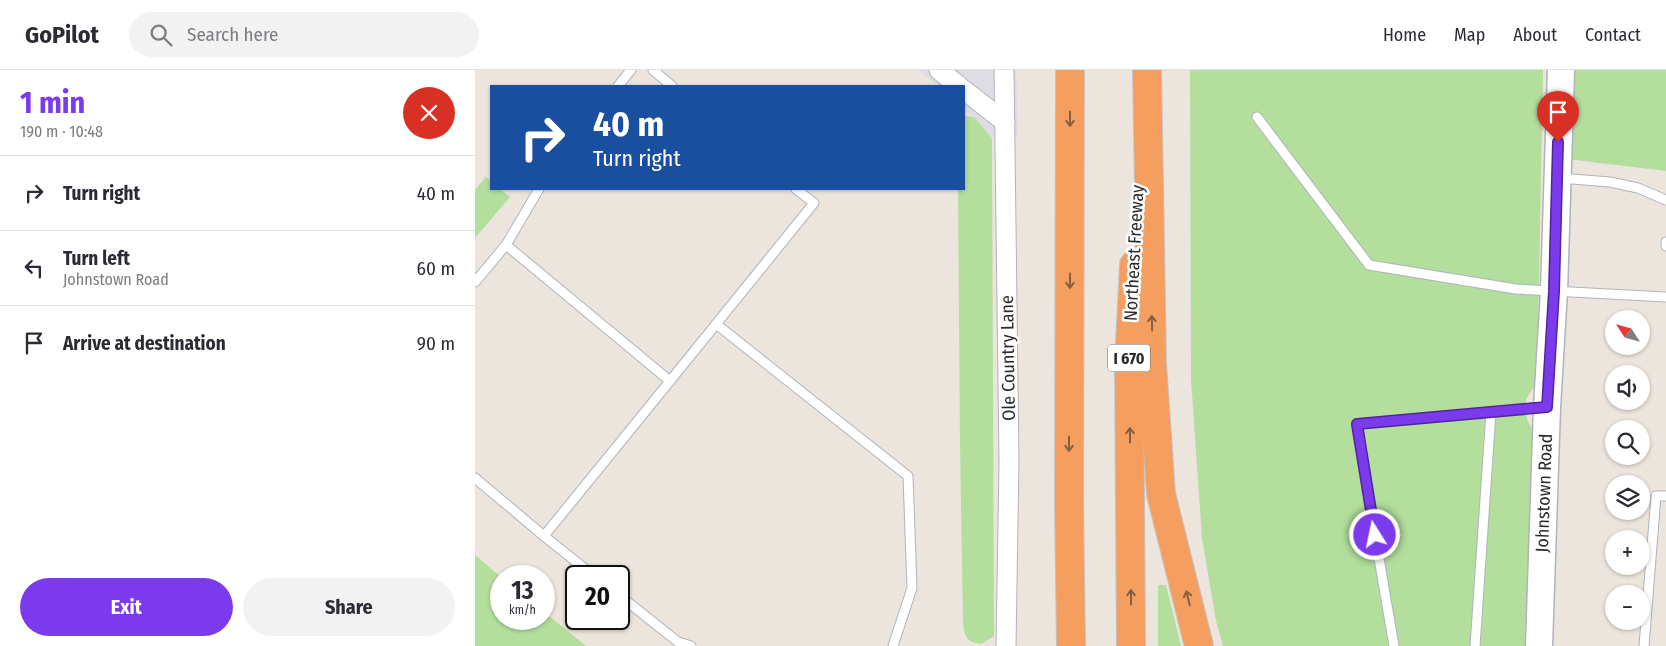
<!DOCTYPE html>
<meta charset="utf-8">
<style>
:root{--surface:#fff;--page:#f2f2f3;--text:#2b2b33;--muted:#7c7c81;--line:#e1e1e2;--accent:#7c3aed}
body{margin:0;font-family:"Fira Sans Condensed",sans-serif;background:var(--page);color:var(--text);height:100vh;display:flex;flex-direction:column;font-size:19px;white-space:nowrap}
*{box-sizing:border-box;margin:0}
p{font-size:16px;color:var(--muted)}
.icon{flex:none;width:28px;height:28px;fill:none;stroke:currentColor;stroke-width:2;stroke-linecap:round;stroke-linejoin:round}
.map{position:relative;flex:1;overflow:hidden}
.details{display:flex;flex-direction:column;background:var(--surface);width:475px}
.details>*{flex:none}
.top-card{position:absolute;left:15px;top:15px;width:475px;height:105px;border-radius:0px;box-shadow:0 1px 4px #0004;background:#1a4fa0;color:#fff;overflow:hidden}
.needle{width:32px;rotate:306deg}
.buttons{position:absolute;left:1130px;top:240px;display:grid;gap:10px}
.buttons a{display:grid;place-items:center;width:45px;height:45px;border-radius:50%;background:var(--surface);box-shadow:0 1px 4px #0004;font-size:25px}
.speed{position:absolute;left:15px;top:495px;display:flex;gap:10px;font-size:25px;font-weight:700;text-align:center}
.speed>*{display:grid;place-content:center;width:65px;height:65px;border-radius:50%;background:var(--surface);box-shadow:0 1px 4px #0004;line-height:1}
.speed small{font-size:12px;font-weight:400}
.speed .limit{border:2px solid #111;border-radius:8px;background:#fff;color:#111}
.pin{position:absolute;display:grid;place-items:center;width:42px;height:42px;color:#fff;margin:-51px -21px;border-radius:50% 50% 50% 0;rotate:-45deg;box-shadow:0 0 5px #0007}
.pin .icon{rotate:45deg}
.me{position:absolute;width:55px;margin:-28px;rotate:350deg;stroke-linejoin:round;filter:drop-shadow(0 0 4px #0008)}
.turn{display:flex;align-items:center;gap:18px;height:105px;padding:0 20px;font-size:22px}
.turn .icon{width:65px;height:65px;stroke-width:2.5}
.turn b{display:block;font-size:35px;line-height:42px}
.round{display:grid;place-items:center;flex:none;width:52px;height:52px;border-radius:26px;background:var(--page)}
.summary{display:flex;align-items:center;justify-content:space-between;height:85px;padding:0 20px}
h1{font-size:30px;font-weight:700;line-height:38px;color:var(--accent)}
.action{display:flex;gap:10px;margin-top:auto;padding:10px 20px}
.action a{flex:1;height:58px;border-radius:30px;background:var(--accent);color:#fff;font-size:20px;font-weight:700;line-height:58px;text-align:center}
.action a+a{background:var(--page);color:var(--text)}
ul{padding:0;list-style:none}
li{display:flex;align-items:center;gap:15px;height:75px;padding:0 20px;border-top:1px solid var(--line)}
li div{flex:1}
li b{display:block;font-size:19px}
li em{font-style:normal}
header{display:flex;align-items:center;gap:30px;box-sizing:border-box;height:70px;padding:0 25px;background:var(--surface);border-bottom:1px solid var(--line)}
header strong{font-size:24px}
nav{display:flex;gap:28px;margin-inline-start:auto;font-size:18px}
.search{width:350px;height:45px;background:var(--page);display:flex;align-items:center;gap:12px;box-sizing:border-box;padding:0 18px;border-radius:28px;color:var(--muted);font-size:19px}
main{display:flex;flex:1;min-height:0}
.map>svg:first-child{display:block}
.industrial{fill:#dfdde4}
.green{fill:#b3de9c}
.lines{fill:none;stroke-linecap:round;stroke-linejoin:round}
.lane-casing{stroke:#b0b3bd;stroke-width:11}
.street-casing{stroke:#b0b3bd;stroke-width:21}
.secondary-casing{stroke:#b0b3bd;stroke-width:29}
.highway-casing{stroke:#c3c3c3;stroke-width:30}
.lane{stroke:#fff;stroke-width:9}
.street{stroke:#fff;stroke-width:19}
.secondary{stroke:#fff;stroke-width:26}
.highway{stroke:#f49f5f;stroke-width:28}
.oneway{stroke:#855f42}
.route-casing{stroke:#51269a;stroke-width:12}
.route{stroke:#7c3aed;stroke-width:9}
.labels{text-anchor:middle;stroke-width:5;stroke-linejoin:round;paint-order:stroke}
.shield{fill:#fff;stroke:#6a6a6a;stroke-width:1}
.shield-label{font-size:16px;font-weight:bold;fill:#2a2a2a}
.street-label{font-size:18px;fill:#2a2a2a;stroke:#fff}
</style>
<header>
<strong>GoPilot</strong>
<div class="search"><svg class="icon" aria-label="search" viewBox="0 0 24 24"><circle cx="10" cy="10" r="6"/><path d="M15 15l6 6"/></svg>Search here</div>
<nav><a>Home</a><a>Map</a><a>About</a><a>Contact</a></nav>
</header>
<main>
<section class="details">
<div class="summary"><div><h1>1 min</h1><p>190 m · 10:48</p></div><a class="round" style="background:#d93025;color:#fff"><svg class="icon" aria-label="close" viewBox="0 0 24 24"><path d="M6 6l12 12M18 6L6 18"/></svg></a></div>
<ul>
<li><svg class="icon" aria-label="right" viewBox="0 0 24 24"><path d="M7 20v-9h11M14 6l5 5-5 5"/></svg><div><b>Turn right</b></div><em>40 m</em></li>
<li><svg class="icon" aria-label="left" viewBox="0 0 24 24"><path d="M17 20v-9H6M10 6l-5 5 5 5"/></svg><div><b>Turn left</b><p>Johnstown Road</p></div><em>60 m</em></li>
<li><svg class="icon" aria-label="arrive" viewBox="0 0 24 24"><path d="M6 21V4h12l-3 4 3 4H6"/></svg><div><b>Arrive at destination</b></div><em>90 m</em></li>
</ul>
<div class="action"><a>Exit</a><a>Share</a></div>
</section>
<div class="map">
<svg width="1191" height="576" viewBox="0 0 1191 576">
<rect width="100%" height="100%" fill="#ebe5dd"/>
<polygon class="industrial" points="443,0 541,0 543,66 517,68 489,39 489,16 462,16"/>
<g class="green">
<polygon points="715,0 1068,0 1062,312 1051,329 1052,350 1064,370 1058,576 748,576 741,551 727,468 716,309"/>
<polygon points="1096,0 1191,0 1191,101 1092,89"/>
<path d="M489,46l10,1 18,21 2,498 -13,8c-16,-2 -16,-8 -18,-22l-3,-179 -2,-254h6z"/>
<polygon points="11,107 16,111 16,119 25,119 35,127 0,168 0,120"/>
<polygon points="0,485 26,507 26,549 69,549 69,542 111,576 0,576"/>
<polygon points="683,515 691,515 706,576 683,576"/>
</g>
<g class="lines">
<g class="lane-casing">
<g id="lane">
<polyline points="178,0 197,16"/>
<polyline points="143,16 156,0"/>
<polyline points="782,47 894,195 1041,219 1191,227"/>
<polyline points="1085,108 1135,112 1163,118 1191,130"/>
<polyline points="64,119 31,175 195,311 339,133 321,119"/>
<polyline points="1191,176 1191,172"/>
<polyline points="0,212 31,175"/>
<polyline points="241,254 433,406 437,518 418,576"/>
<polyline points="0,408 69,466"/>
<polyline points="119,506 69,466 195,311"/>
<polyline points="144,525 203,572 216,576"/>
<polyline points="919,576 881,354 1070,337"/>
<polyline points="1000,576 1016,342"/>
<polyline points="1169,576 1181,426 1191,426"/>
</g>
</g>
<g class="street-casing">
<g id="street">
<polyline points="464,0 484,16"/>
<polyline points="529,0 534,391 531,576"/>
<polyline points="489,20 530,52"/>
</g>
</g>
<g class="secondary-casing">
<polyline id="secondary" points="1064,576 1072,337 1079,221 1086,0"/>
</g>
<g class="highway-casing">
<g id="highway">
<polyline points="595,0 594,434 596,576"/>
<polyline points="672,0 677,294 686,424 724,576"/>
<polyline points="656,576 654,294 659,195"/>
</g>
</g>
<use href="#lane" class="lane"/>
<use href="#street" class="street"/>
<use href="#secondary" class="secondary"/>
<use href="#highway" class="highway"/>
</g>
<defs><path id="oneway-shaft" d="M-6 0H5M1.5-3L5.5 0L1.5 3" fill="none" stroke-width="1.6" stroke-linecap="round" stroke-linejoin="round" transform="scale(1.25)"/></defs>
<g class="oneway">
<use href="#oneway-shaft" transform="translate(595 49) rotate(90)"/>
<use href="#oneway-shaft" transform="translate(595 211) rotate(90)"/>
<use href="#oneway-shaft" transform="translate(677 253) rotate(-91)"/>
<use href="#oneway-shaft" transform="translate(655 365) rotate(-90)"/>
<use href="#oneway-shaft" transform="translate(594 374) rotate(90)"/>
<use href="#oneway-shaft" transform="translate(656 527) rotate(-90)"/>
<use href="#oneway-shaft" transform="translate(713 528) rotate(-103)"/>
</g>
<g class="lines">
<g class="route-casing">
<polyline id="route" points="900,465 882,354 1072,337 1079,221 1083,72"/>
</g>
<use href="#route" class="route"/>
</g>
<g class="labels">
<rect class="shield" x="633" y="274.5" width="42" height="27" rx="4"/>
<g class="shield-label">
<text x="654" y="294">I 670</text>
</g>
<g class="street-label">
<text transform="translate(659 183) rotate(-87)" y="6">Northeast Freeway</text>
<text transform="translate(533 288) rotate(-91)" y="6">Ole Country Lane</text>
<text transform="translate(1069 423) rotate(-88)" y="6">Johnstown Road</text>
</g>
</g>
</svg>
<div class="buttons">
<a><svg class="needle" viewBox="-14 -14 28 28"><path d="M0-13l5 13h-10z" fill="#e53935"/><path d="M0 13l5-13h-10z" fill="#7c7c81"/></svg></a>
<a><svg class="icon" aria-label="sound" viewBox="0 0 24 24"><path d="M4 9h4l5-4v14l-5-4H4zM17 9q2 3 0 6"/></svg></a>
<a><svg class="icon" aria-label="search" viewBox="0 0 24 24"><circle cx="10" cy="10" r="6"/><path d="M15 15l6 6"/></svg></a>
<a><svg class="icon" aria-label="layers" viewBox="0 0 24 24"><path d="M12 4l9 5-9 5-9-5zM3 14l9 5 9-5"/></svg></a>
<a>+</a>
<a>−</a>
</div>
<div class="speed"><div>13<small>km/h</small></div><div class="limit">20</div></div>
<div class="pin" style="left:1083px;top:72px;background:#d93025"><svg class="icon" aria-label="arrive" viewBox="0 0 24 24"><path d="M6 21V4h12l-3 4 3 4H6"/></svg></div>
<svg class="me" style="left:900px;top:465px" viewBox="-20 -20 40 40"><circle r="17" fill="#7c3aed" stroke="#fff" stroke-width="3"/><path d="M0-11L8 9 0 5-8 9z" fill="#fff"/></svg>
<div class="top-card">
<div class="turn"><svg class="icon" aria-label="right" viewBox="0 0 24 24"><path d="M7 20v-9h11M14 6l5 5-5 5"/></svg><div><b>40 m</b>Turn right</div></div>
</div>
</div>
</main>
